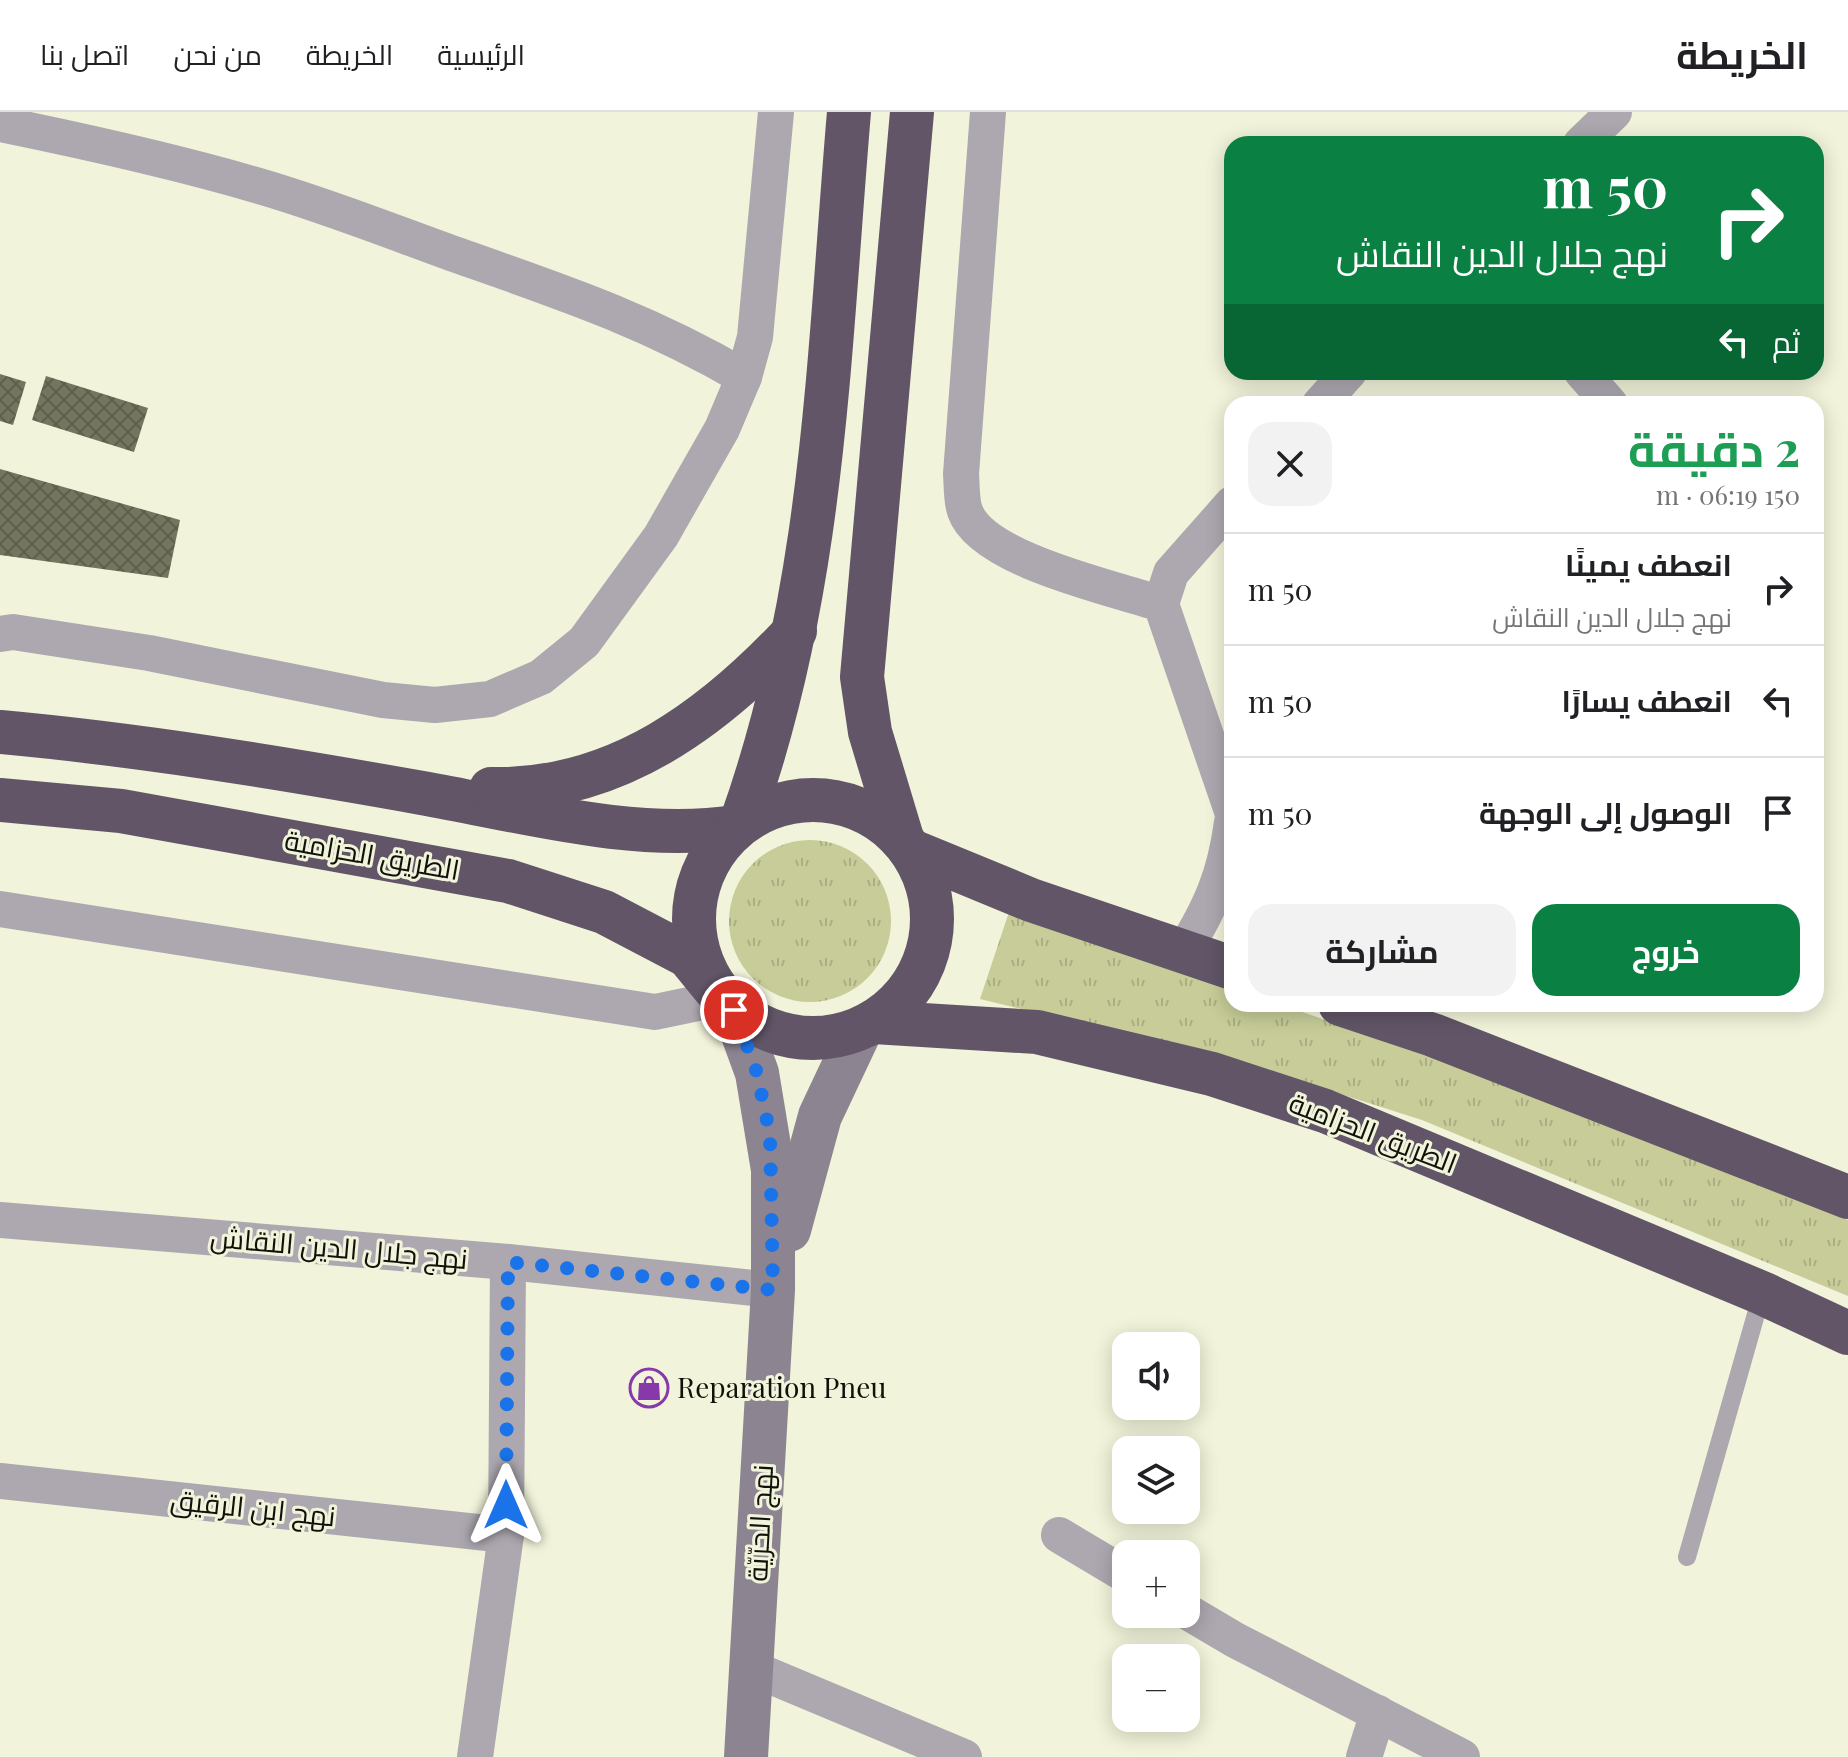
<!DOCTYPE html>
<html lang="ar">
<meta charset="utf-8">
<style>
:root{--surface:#fff;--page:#f2f2f2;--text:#202124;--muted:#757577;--line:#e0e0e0;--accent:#0b8043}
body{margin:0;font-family:"Playfair Display",Cairo,serif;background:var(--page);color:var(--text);direction:rtl;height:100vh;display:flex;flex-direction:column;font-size:30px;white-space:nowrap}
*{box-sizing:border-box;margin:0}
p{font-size:26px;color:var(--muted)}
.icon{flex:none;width:44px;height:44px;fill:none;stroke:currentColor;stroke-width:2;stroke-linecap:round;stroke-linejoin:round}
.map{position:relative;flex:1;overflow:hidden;direction:ltr}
.sheet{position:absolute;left:1224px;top:284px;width:600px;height:616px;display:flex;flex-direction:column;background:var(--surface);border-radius:24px;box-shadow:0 4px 20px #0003;direction:rtl}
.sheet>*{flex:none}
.banner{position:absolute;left:1224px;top:24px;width:600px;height:244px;border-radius:24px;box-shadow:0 4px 20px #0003;direction:rtl;background:#0b8043;color:#fff;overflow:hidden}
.controls{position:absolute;left:1112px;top:1220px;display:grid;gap:16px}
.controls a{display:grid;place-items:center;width:88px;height:88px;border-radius:16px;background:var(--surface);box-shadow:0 4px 20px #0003;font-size:40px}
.pin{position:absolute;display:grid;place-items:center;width:68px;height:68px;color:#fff;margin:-34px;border:4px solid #fff;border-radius:50%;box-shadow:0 2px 8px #0007}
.me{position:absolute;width:88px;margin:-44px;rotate:0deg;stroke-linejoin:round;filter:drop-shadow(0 0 6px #0008)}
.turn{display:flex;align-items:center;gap:28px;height:168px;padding:0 24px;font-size:36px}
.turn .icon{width:104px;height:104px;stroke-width:2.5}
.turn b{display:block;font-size:56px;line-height:68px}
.then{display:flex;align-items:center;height:76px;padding:0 24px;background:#0003;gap:16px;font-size:30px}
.round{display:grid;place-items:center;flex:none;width:84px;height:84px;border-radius:24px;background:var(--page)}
.overview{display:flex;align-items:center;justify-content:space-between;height:136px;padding:0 24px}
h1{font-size:48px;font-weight:700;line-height:60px;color:#1e9e55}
.cta{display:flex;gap:16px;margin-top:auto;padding:16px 24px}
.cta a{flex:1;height:92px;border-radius:24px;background:var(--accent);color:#fff;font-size:32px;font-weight:700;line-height:92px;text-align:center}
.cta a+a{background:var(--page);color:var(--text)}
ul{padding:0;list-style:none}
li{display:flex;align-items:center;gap:24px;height:112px;padding:0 24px;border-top:2px solid var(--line)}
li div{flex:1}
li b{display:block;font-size:30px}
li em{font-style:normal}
header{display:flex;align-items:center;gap:48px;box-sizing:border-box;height:112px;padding:0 40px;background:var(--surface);border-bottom:2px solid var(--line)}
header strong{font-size:38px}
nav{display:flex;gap:44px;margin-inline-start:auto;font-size:28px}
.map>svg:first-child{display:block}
.grass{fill:url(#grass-tufts)}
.building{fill:url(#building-cross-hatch)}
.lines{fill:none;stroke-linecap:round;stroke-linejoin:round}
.lane{stroke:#ada7b0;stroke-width:18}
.street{stroke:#ada7b0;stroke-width:36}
.secondary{stroke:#8c8491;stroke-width:44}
.highway{stroke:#615567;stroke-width:44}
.route{stroke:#1a73e8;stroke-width:14;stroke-dasharray:0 25.2}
.labels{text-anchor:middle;stroke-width:6;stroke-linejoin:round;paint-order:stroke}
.street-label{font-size:28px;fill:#101109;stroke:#f1f3da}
.poi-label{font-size:28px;fill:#101109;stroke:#f1f3da;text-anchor:start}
</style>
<header>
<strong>الخريطة</strong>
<nav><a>الرئيسية</a><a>الخريطة</a><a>من نحن</a><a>اتصل بنا</a></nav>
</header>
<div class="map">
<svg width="1848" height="1645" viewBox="0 0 1848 1645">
<defs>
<pattern id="grass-tufts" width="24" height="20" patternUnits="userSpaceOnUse" patternTransform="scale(2)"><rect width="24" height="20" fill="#c7cc98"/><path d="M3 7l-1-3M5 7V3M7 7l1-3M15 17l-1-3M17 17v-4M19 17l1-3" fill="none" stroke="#aaae82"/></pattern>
<pattern id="building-cross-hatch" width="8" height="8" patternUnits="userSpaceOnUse" patternTransform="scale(2)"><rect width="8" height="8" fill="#73755f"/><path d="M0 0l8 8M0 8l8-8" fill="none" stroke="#5d5f4d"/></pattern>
</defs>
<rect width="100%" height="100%" fill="#f1f3da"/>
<g class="grass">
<circle cx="810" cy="809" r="81"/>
<polygon points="1010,797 1232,876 1232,892 1279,892 1445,949 1848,1108 1848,1184 1422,1008 1242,951 980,887"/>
</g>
<g class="building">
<polygon points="0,262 26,270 13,313 0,309"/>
<polygon points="46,264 148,296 134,340 32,308"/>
<polygon points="0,357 180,408 168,466 0,443"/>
</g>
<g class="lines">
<polyline class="lane" points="1687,1445 1762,1181"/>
<g class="street">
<path d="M988,0l-27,362c1,11 0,26 4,37 17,49 149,77 196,93"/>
<path d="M0,12c88,18 174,37 259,62 66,19 131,45 195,68 105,37 193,66 290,123"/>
<polyline points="1581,32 1614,0"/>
<polyline points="1582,260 1610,292"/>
<polyline points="1320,292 1349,260"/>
<polyline points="1232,392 1171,461 1161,492 1232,699"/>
<polyline points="0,522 13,520 149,541 383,588 435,593 490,587 541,565 584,530 661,424 722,317 744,265 755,225 776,0"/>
<polyline points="0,797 655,900 722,886"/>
<path d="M1183,840c28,-45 42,-77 49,-130"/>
<polyline points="0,1108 508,1150 773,1178"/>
<polyline points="0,1369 506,1423"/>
<polyline points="1059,1423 1126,1463"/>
<polyline points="1186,1499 1235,1528 1462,1645"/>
<polyline points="751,1556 964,1645"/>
<polyline points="475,1645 506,1423 508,1150"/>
<polyline points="1364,1645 1378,1601"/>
</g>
<g class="secondary">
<polyline points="734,898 757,961 773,1058 773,1178 746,1645"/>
<polyline points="789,1118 820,1004 861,917"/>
</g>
<g class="highway">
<path d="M0,620c142,13 282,36 422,61 102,18 210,49 314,34"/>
<path d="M491,677c125,3 223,-71 304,-158"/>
<circle cx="813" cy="807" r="119"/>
<polyline points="0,688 121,699 508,769 604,800 688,844 715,877"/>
<path d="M741,711c84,-236 87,-465 108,-711"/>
<polyline points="902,726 870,620 862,565 912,0"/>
<polyline points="912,739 1031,788 1232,856"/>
<polyline points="1340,892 1433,923 1848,1085"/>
<polyline points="874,910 1037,920 1212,962 1325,999 1762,1181 1848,1221"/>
</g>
</g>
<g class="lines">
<polyline class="route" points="506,1393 508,1150 773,1178 770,1023 757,961 734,898"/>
</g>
<defs>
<g id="shop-ring" transform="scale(2)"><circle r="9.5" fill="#f1f3da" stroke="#8739aa" stroke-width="1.5"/><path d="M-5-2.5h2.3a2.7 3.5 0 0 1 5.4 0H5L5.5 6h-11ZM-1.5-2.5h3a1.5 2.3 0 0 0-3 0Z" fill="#8739aa"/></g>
</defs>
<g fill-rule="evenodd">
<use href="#shop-ring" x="649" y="1276"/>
</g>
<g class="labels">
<g class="street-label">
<text transform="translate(372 743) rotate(10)" y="10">الطريق الحزامية</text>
<text transform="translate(1373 1021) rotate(21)" y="10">الطريق الحزامية</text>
<text transform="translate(339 1136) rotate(5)" y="10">نهج جلال الدين النقاش</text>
<text transform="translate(253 1396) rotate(6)" y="10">نهج ابن الرقيق</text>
<text transform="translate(760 1411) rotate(-87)" y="10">نهج الحرّيّة</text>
</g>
<g class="poi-label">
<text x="677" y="1286">Reparation Pneu</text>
</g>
</g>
</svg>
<div class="controls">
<a><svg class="icon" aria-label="sound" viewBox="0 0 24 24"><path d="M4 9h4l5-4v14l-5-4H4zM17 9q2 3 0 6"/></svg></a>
<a><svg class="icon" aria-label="layers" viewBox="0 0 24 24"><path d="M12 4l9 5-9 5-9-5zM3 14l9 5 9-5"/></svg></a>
<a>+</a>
<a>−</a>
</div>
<div class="pin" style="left:734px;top:898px;background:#d93025"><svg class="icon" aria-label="arrive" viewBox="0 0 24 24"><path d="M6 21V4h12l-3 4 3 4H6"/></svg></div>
<svg class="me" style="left:506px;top:1393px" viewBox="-20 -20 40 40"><path d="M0-17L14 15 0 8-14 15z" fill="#1a73e8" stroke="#fff" stroke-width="4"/></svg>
<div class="banner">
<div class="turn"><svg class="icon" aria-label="right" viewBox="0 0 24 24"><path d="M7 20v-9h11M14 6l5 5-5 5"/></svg><div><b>50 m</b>نهج جلال الدين النقاش</div></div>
<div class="then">ثم<svg class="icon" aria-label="left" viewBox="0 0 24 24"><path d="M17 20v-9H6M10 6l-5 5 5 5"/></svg></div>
</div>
<section class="sheet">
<div class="overview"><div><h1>2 دقيقة</h1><p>150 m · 06:19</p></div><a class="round"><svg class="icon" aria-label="close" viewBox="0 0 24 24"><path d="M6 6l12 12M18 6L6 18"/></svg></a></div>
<ul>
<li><svg class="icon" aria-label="right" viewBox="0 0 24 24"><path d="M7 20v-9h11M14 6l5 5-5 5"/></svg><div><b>انعطف يمينًا</b><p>نهج جلال الدين النقاش</p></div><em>50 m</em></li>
<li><svg class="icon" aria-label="left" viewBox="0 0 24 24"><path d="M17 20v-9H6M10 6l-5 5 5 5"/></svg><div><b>انعطف يسارًا</b></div><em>50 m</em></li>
<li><svg class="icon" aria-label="arrive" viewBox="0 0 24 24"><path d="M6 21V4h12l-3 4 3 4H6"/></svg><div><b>الوصول إلى الوجهة</b></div><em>50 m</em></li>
</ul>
<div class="cta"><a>خروج</a><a>مشاركة</a></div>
</section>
</div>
